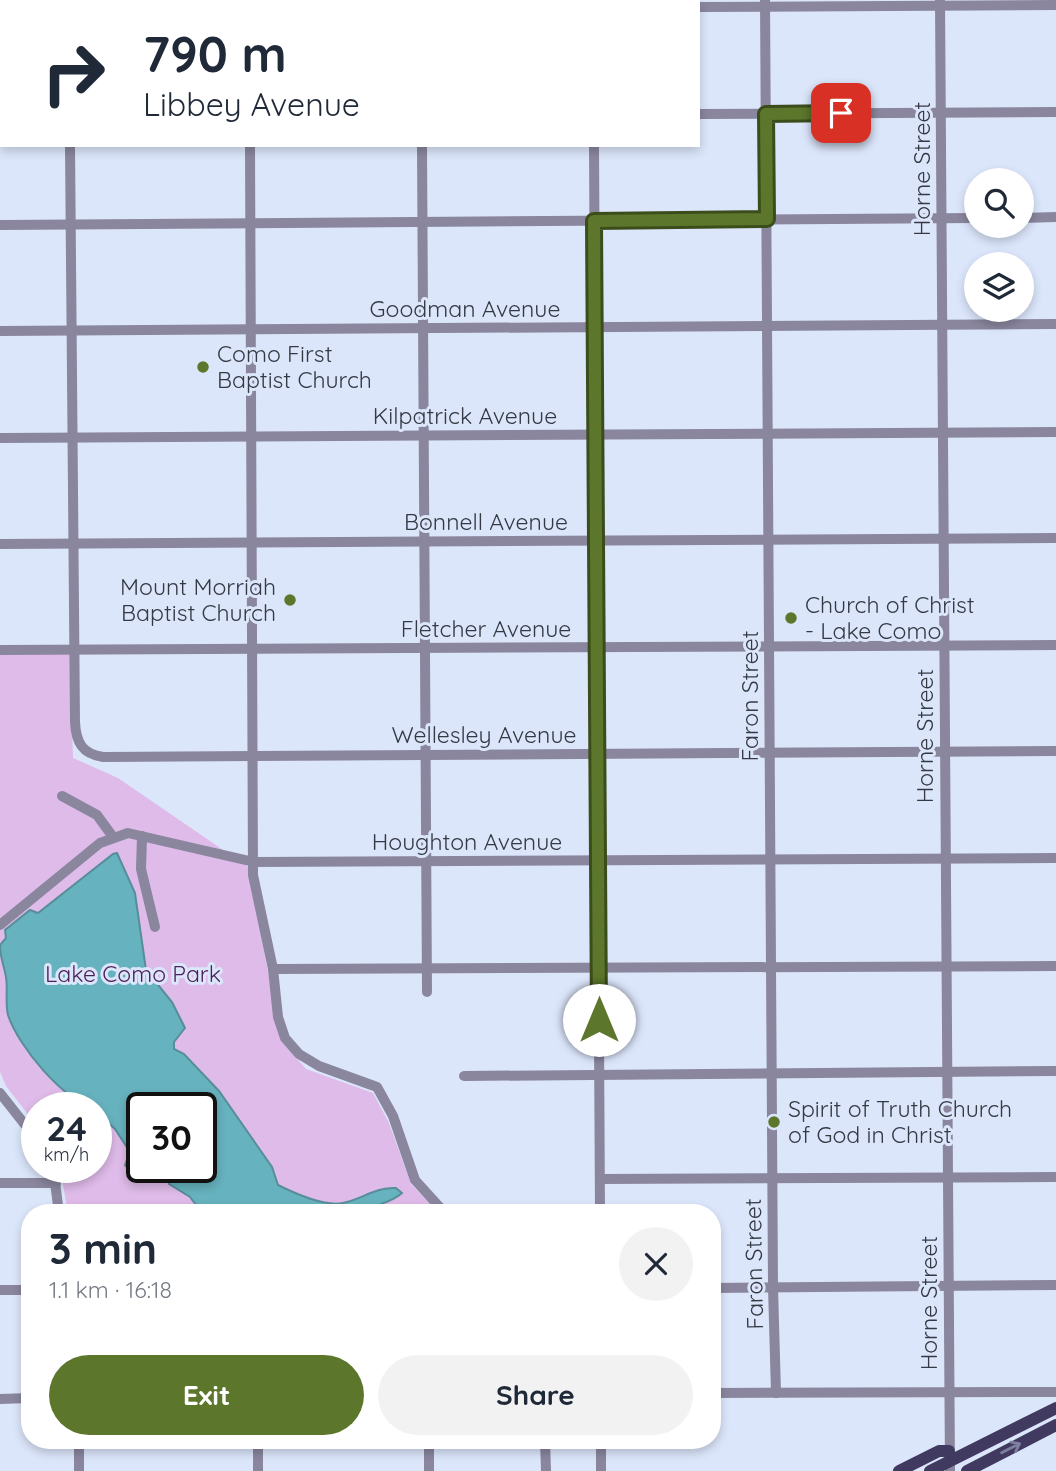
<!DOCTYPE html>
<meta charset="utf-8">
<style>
:root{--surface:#fff;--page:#f2f2f3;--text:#1f2937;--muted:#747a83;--accent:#5c772b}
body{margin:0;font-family:Quicksand,sans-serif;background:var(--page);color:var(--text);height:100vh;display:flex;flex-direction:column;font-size:26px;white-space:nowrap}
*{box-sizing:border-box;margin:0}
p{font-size:23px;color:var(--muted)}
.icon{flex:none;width:38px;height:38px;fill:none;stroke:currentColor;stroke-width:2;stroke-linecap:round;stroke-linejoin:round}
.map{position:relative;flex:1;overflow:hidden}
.panel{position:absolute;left:21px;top:1204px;width:700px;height:245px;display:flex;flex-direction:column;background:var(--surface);border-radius:28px;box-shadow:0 4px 10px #0003}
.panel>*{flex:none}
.top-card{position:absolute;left:0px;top:0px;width:700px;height:147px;box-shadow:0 4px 10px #0003;background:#fff;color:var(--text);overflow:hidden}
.tools{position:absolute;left:964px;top:168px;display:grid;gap:14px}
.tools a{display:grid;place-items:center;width:70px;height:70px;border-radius:50%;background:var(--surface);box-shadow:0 4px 10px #0003;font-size:35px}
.speed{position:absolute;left:21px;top:1092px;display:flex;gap:14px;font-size:35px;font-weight:700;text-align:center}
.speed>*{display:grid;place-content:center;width:91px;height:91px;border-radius:50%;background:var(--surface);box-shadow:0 4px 10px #0003;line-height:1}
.speed small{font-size:18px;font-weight:400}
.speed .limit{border:4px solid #111;border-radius:10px;background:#fff;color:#111}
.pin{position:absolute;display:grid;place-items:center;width:60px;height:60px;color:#fff;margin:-30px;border-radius:14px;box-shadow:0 4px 10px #0006}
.me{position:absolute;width:77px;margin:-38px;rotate:0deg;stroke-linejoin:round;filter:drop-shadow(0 0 5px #0008)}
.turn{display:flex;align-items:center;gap:24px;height:147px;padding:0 28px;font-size:32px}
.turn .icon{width:91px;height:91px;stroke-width:2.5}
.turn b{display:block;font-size:49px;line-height:60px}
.round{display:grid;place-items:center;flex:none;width:74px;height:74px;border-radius:37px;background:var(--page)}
.headline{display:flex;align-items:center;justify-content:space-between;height:119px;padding:0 28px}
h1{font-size:42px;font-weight:700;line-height:52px}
.button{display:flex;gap:14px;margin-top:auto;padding:14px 28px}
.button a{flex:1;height:80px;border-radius:42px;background:var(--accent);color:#fff;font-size:28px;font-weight:700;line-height:80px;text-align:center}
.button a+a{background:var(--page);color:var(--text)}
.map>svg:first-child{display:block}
.green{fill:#dfbbe9;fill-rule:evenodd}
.water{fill:#66b2be;stroke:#578e99;stroke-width:2;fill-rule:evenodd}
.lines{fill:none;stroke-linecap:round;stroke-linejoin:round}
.minor{stroke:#89869e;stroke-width:10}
.major{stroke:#403960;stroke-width:12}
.oneway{stroke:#7e7e9e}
.route-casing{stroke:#3c4d1c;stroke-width:18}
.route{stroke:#5c772b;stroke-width:12}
.poi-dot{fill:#5c772b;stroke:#dce6fb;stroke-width:2.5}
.labels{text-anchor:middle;stroke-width:6;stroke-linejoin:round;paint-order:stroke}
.street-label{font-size:23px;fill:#343943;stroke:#dce6fb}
.poi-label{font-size:23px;fill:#343943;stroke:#dce6fb;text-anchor:start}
.park-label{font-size:23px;fill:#4c1f58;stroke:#dce6fb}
</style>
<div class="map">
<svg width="1056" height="1471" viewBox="0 0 1056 1471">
<rect width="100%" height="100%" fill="#dce6fb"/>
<path class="green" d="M0,654h70l3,104 45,20 130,89 33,173 25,29 67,24 16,30 22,61 28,29h-371l-8,-46h36v-59h-59v18l-31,-40 -6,-14zM142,1108h59v59h-59z"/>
<path class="water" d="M117,853l18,40 11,77 26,32 13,26 -11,14v7l10,5 35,37 53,76 6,18c16,8 46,22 65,18 19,-4 33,-16 53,-15l6,5c-12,11 -26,10 -38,20h-162l-12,-16 -21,-13 -1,-7 -14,2 -14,-7h-9l-6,-7 5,-13 -15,-23 -19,-17v-4c-32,-6 -78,-62 -88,-93 -3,-12 0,-26 -2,-38 -2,-12 -6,-19 -6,-32l6,-7 -1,-8 25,-20 8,3 75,-59zM142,1108h59v59h-59z"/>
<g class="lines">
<g class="minor">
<polyline points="248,0 248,2"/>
<polyline points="420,0 420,2"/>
<polyline points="593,0 593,2"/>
<polyline points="765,0 773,1287 776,1393"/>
<polyline points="940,0 950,1471"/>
<polyline points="698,7 1056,5"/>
<polyline points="0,10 2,10"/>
<polyline points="698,114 1056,112"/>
<polyline points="0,118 2,118"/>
<path d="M70,145l5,577c1,20 7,32 28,35l953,-6"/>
<polyline points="250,145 253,875 273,969 278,1017 285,1038 299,1054 319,1066 377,1087 393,1116 415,1180 445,1213"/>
<polyline points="422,145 427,992"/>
<polyline points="594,145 600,1213"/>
<polyline points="1022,218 1056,217"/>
<polyline points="0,225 976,218"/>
<polyline points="0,331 1056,324"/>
<polyline points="0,438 1056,432"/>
<polyline points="0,544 1056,538"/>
<polyline points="0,650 1056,645"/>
<polyline points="62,796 97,815 113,837"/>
<polyline points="142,836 141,869 155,927"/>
<polyline points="0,925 100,843 128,833 254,862 1056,858"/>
<polyline points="273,969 1056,966"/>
<polyline points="464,1076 1056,1071"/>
<polyline points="0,1093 37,1140"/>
<polyline points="53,1167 59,1213"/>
<polyline points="600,1179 1056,1177"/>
<polyline points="0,1183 56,1183"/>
<polyline points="712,1288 1056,1285"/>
<polyline points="0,1290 30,1290"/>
<polyline points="712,1393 1056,1392"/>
<polyline points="0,1399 30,1398"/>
<polyline points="79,1440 79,1471"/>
<polyline points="258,1440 258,1471"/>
<polyline points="545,1440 546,1471"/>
<polyline points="601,1440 601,1471"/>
<polyline points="429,1471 429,1440"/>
</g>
<g class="major">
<polyline points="899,1471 939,1451 949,1451"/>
<polyline points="930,1471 1056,1408"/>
<polyline points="967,1471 1056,1425"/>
</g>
</g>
<defs><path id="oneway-shaft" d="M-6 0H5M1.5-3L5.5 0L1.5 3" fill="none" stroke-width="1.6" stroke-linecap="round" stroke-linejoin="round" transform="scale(1.75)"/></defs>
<use class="oneway" href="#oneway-shaft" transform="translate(1011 1448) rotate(-27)"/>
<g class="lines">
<g class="route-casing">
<polyline id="route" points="599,1020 594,221 767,219 766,114 841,113"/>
</g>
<use href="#route" class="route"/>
</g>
<g class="poi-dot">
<circle cx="203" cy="367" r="7"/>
<circle cx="290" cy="600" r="7"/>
<circle cx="791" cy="618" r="7"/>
<circle cx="774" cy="1122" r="7"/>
</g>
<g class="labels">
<g class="street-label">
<text transform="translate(922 169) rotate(-90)" y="8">Horne Street</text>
<text x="465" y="317">Goodman Avenue</text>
<text x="465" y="424">Kilpatrick Avenue</text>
<text x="486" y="530">Bonnell Avenue</text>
<text x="486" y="637">Fletcher Avenue</text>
<text transform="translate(750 696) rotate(-90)" y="8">Faron Street</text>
<text x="484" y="743">Wellesley Avenue</text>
<text transform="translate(925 736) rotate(-90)" y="8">Horne Street</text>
<text x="467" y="850">Houghton Avenue</text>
<text transform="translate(754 1264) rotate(-91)" y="8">Faron Street</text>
<text transform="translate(929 1303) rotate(-90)" y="8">Horne Street</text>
</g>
<g class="poi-label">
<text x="217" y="362">Como First<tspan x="217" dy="26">Baptist Church</tspan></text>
<text x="276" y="595" text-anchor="end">Mount Morriah<tspan x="276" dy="26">Baptist Church</tspan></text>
<text x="805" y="613">Church of Christ<tspan x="805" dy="26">- Lake Como</tspan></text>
<text x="788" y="1117">Spirit of Truth Church<tspan x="788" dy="26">of God in Christ</tspan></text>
</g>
<g class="park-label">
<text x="133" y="982">Lake Como Park</text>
</g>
</g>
</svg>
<div class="tools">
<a><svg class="icon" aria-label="search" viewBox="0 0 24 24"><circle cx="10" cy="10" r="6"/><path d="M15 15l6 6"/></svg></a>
<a><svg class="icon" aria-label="layers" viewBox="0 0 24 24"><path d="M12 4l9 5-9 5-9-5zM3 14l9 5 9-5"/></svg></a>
</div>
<div class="speed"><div>24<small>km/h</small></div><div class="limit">30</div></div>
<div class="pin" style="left:841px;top:113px;background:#d93025"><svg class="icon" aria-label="arrive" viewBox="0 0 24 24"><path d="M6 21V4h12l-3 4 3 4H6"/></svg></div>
<svg class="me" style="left:599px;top:1020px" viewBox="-20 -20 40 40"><circle r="19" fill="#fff"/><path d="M0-13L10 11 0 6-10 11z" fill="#5c772b"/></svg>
<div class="top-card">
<div class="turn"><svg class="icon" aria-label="right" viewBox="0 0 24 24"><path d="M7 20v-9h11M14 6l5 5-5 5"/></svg><div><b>790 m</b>Libbey Avenue</div></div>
</div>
<section class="panel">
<div class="headline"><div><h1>3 min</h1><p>1.1 km · 16:18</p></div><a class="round"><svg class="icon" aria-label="close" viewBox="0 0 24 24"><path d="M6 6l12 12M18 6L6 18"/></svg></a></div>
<div class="button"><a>Exit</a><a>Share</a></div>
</section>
</div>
